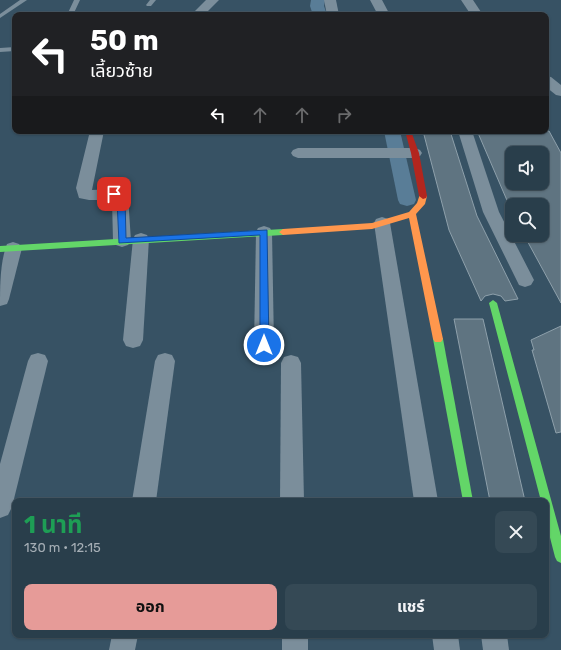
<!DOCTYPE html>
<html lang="th">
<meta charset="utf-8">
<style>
:root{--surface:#293e4b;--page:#354955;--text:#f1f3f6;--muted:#a5aeb5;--line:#455763;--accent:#e69b98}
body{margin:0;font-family:Rubik,"Noto Sans Thai",sans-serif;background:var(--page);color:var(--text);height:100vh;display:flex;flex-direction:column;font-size:15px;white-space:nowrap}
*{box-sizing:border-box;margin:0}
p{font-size:13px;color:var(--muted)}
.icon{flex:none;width:22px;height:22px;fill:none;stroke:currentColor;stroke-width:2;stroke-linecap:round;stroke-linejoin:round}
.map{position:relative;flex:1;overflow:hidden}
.details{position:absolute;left:12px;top:498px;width:537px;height:140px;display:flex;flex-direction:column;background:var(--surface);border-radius:8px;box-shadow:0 1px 3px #0004,0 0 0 1px var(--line)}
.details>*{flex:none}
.top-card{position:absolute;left:12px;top:12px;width:537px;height:122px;border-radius:8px;box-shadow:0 1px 3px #0004,0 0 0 1px var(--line);background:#202124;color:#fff;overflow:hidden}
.buttons{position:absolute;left:505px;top:146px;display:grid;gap:8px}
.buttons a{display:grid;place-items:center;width:44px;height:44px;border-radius:8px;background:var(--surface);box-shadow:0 1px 3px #0004,0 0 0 1px var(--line);font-size:20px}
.pin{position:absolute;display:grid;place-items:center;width:34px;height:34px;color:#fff;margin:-17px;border-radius:8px;box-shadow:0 2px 6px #0006}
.me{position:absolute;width:44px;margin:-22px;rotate:0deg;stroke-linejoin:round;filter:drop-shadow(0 0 3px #0008)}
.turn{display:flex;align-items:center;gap:14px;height:84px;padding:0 12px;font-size:18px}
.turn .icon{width:52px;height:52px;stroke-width:2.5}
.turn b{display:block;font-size:28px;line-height:34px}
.lanes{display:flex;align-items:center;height:38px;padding:0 12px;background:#0003;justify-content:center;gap:20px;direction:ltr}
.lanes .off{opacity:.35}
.round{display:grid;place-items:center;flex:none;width:42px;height:42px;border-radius:8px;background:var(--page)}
.head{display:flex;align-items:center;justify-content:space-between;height:68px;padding:0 12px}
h1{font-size:24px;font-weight:700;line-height:30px;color:#1e9e55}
.button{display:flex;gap:8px;margin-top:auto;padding:8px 12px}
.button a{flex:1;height:46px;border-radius:8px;background:var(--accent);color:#111;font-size:16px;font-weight:700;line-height:46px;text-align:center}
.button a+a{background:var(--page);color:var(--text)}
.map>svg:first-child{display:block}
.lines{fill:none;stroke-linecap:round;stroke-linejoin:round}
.canal{fill:#597d97;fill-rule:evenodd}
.building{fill:#5f7481;stroke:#8ea0ab;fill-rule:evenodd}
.lane{fill:#7b8e9b;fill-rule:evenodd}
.street{fill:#7b8e9b;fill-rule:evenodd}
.fast{fill:#63d668;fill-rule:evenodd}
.slow{fill:#ff974d;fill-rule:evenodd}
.jam{fill:#b3261e;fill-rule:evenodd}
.route{fill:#1a73e8;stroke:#114b97}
</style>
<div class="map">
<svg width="561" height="650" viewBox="0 0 561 650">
<rect width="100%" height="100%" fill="#375264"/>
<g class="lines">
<g class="canal">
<polygon points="311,0 325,0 324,6 327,15 313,15 310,6"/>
<polygon points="384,131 400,131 416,200 414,204 407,206 400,204 398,200"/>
</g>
</g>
<g class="building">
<polygon points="423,131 450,131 477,216 518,299 505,301 501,296 493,294 485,296 481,301 449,230"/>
<path d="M524,131h25l12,22v150l-37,-68h18v-30h-30v7l-34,-79zM512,153h30v30h-30z"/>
<polygon points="454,319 483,319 525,501 490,501"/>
<polygon points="561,326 561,432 556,433 532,350 534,350 531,340"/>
</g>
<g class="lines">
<g class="lane">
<polygon points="20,0 27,0 0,18 0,14"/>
<polygon points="74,0 80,0 73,15 67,15"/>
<polygon points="150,0 156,0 151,6 147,6 146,5"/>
<polygon points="15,47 15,51 0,52 0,48"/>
</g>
<g class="street">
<polygon points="206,0 219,0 204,15 191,15"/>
<polygon points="324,0 336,0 339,15 327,15"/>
<polygon points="370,0 382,0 390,15 378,15"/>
<polygon points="461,0 473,0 483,15 471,15"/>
<polygon points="546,76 551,77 561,85 561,96 556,95 546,87"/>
<polygon points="90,131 104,131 92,190 112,189 126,192 128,196 131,241 128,245 122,247 116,245 113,241 112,200 89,200 79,198 76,188"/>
<polygon points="458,131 472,131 499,212 534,280 531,285 525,287 519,285 483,212"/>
<polygon points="298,148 415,148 420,150 422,153 420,156 415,158 298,158 293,156 291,153 293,150"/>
<polygon points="382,217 388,219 390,223 438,501 414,501 374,223 376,219"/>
<polygon points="264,226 270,228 272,232 274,345 271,351 264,353 257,351 254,345 256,232 258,228"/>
<polygon points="141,233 147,235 149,239 143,340 140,346 133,348 126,346 123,340 133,239 135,235"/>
<path d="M13,242l6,2 3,4 -13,51 -2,5 -7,2c0,-20 0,-44 7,-62z"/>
<polygon points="38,353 45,355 48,361 12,507 8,515 0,518 0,464 28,361 31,355"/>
<polygon points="165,353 172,355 175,361 156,501 132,501 155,361 158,355"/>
<polygon points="291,355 298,357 301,363 304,501 280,501 281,363 284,357"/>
<polygon points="112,635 138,635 135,650 109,650"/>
<rect x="282" y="635" width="26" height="15"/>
<polygon points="432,635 458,635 460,650 434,650"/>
<polygon points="481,635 507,635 509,650 483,650"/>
</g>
<g class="fast">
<polygon points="283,229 287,232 283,235 0,252 0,246"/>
<polygon points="493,300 497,303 561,536 561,563 557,561 555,557 546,522 546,501 541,501 489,303"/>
<polygon points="438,335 441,336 443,339 473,501 463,501 433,339 435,336"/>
</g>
<polygon class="slow" points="423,193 427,196 425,204 416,214 443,339 441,342 435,342 433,339 409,218 372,229 283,235 279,232 283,229 372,223 409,212 417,203 420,194"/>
<polygon class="jam" points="405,131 411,131 419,153 427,196 426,198 423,199 419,196 411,153"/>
</g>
<polygon class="route" points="114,192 123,195 125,200 126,238 267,230 269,345 268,348 261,348 260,345 260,235 119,243 117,200 111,194"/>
</svg>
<div class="buttons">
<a><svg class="icon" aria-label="sound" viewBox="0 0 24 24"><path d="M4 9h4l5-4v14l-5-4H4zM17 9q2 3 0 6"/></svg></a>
<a><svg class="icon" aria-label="search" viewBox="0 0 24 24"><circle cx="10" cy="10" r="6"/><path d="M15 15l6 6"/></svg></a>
</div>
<div class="pin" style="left:114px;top:194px;background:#d93025"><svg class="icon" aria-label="arrive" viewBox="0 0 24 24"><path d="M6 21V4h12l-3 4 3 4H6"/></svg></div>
<svg class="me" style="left:264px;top:345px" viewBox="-20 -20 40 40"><circle r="17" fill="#1a73e8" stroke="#fff" stroke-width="3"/><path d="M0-11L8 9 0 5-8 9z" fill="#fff"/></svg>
<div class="top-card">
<div class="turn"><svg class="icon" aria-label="left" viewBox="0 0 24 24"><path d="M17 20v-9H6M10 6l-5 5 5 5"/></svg><div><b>50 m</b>เลี้ยวซ้าย</div></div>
<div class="lanes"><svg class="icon" aria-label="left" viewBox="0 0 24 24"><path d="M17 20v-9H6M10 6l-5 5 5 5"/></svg><svg class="icon off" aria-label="ahead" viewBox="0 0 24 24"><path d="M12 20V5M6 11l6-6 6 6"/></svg><svg class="icon off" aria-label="ahead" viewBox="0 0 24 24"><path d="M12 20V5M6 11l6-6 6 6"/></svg><svg class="icon off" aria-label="right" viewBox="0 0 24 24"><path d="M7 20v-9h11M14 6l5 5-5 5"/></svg></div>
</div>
<section class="details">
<div class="head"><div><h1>1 นาที</h1><p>130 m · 12:15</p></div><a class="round"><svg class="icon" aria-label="close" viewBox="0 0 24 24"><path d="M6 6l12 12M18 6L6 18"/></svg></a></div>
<div class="button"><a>ออก</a><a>แชร์</a></div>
</section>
</div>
